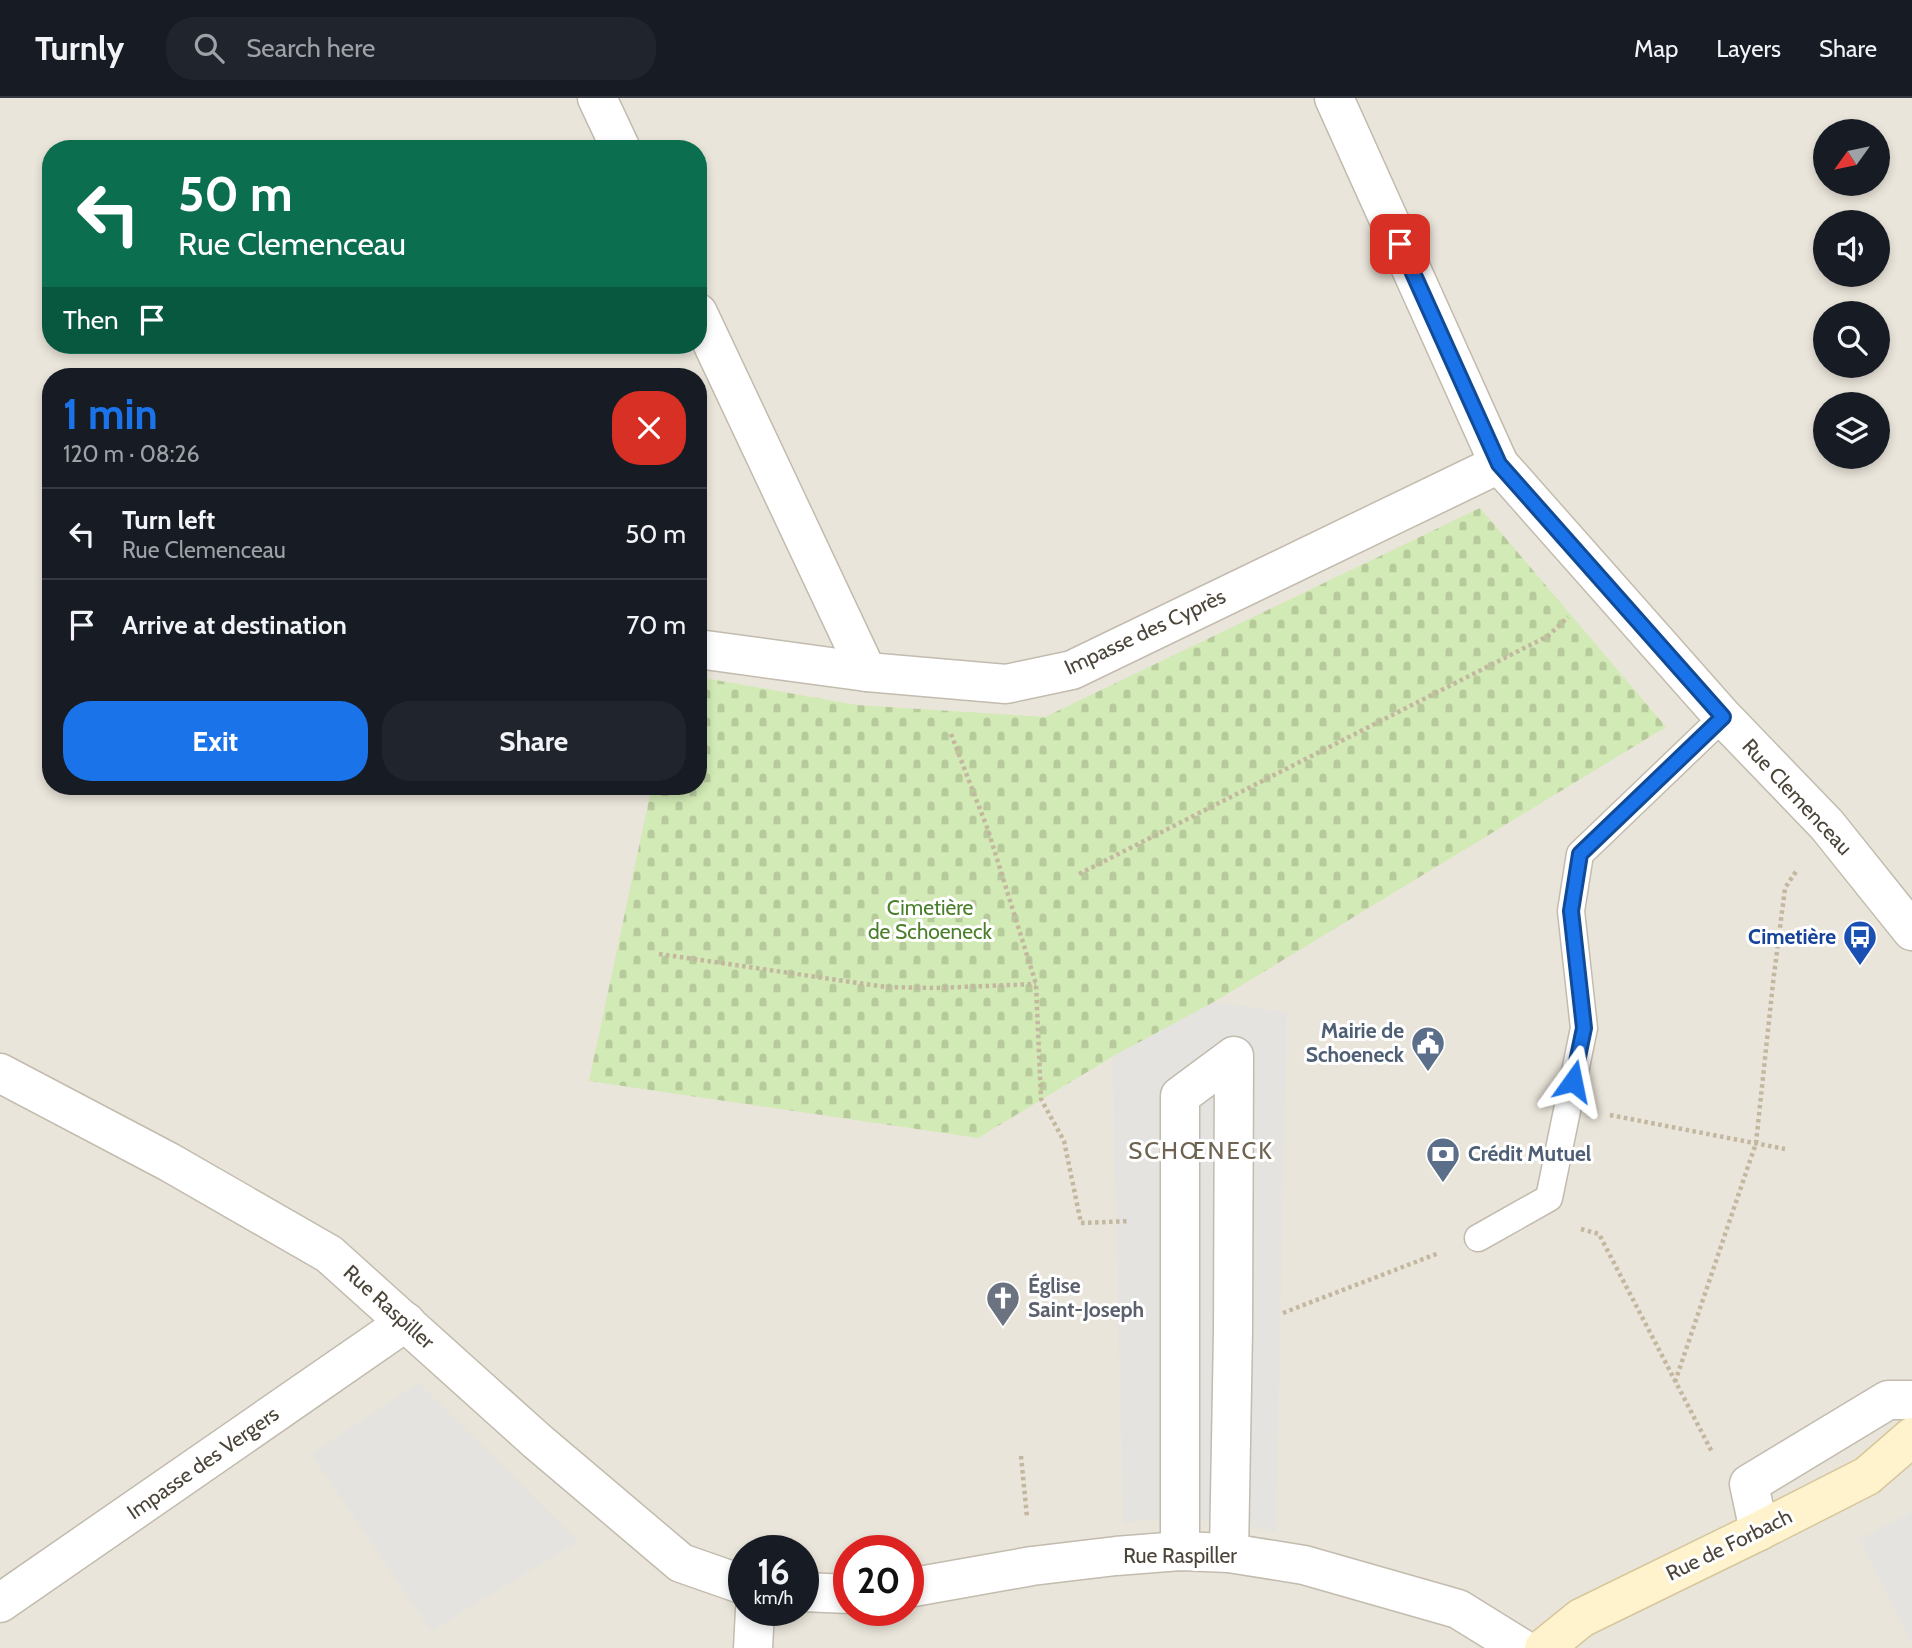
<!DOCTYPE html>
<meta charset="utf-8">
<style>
:root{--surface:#171b24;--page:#20242c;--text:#f1f3f6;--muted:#9ea1a6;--line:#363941;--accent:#1a73e8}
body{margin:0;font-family:Cabin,sans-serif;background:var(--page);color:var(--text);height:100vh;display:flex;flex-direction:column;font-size:26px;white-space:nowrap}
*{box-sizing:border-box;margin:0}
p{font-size:23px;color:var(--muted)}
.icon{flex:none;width:38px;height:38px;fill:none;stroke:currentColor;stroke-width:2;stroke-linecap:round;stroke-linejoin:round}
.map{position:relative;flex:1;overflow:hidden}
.side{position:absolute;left:42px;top:270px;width:665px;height:427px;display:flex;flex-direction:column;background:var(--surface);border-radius:28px;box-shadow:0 4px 10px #0003}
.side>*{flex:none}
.guide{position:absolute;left:42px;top:42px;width:665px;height:214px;border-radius:28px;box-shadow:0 4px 10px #0003;background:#0b6e4f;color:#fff;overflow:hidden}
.needle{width:46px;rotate:237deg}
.controls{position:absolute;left:1813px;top:21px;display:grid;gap:14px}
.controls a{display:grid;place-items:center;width:77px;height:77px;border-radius:50%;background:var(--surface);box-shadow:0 4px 10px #0003;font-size:35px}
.speed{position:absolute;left:728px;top:1437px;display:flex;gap:14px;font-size:35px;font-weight:700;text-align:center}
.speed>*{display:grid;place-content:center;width:91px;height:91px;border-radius:50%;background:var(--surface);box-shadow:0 4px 10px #0003;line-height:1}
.speed small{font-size:18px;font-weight:400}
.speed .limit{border:10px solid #d22;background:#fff;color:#111}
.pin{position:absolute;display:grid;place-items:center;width:60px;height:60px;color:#fff;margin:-30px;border-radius:14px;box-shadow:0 4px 10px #0006}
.me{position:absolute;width:77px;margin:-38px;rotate:12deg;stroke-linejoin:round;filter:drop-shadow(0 0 5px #0008)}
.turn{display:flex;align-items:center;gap:24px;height:147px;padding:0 21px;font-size:32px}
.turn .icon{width:91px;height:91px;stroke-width:2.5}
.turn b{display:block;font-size:49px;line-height:60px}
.then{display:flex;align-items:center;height:66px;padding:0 21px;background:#0003;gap:14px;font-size:26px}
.round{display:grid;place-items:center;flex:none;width:74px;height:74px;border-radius:28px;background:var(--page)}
.summary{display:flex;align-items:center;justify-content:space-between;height:119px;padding:0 21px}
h1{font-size:42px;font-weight:800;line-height:52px;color:var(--accent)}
.primary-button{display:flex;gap:14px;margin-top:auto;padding:14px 21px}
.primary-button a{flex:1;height:80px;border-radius:28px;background:var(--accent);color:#fff;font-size:28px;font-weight:800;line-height:80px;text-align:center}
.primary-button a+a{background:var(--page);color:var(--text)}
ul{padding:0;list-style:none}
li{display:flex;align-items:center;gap:21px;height:91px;padding:0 21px;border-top:2px solid var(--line)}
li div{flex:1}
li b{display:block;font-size:26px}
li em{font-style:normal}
header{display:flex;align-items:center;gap:42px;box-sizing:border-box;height:98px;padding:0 35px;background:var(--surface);border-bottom:2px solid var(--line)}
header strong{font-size:33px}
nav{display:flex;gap:38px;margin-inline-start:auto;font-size:24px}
.search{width:490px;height:63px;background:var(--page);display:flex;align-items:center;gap:18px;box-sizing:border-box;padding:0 24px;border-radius:28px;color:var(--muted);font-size:26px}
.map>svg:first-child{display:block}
.residential{fill:#eae5da;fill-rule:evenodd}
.cemetery{fill:url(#cemetery-stones)}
.parking{fill:#e5e3e0}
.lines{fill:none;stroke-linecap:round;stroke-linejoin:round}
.lane-casing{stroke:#c2bbae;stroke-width:29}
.street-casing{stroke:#c2bbae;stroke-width:41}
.secondary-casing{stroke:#d6c79b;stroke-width:41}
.path{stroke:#c4b79f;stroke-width:4.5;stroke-dasharray:3.5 3.5;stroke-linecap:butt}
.lane{stroke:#fff;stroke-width:26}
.street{stroke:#fff;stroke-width:38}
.secondary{stroke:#fff3cd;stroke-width:38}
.route-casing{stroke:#114b97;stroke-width:18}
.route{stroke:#1a73e8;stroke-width:12}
.labels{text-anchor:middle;stroke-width:6;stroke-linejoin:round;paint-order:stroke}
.street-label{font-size:21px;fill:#4b4439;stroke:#fff}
.park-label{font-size:21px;fill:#4a7f2a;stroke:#fff}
.transit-label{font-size:21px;font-weight:bold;fill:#164399;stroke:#fff;text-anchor:end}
.service-label{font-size:21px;font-weight:bold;fill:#4e5e75;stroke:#fff;text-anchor:end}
.worship-label{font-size:21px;font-weight:bold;fill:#5b616d;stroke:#fff;text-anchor:start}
.quarter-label{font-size:24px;letter-spacing:2px;fill:#6e6250;stroke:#fff}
</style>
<header>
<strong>Turnly</strong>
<div class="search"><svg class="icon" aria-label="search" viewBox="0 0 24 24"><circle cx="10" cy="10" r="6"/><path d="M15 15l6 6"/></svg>Search here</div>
<nav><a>Map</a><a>Layers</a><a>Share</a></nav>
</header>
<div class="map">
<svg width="1912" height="1550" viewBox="0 0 1912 1550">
<defs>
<pattern id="cemetery-stones" width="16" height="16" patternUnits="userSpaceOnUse" patternTransform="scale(1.75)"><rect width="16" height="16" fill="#d2eab5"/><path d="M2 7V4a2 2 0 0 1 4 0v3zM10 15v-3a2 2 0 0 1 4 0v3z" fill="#b6ca9c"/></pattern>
</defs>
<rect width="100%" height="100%" fill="#f6f3ec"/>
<path class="residential" d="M0,0h1912v1550h-1912zM1825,33h53v53h-53zM51,51h647v196h-647zM1825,124h53v53h-53zM1825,215h53v53h-53zM51,278h647v410h-647zM1825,306h53v53h-53zM744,1452h59v60h-59zM849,1452h59v60h-59z"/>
<polygon class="cemetery" points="1480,410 1666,629 1214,904 1112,959 978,1040 589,983 652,688 698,688 698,579 857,607 1045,619"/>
<g class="parking">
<polygon points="1214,904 1287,914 1276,1434 1212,1423 1177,1421 1142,1422 1123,1426 1112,959"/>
<polygon points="419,1285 579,1443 431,1533 311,1356"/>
<polygon points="1912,1414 1912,1545 1859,1441"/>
</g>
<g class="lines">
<g class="lane-casing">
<polyline id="lane" points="1478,1140 1549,1100 1584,930 1571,813 1580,756 1723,619"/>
</g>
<g class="street-casing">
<g id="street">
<polyline points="597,0 621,51"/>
<polyline points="1334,0 1499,366 1723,619 1827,727 1912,833"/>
<polyline points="698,215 867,574"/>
<polyline points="698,551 867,574 1006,586 1072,572 1499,366"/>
<polyline points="0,975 169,1064 329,1156 537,1343 681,1465 744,1487"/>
<polyline points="1759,1433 1749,1386 1888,1302 1912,1302"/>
<polyline points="1180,1453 1180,998 1234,958 1233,1233 1229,1455"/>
<polyline points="908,1490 1032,1468 1116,1458 1180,1453 1229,1455 1304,1467 1458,1511 1521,1550"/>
<polyline points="803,1494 849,1496"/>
<polyline points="0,1505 406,1224"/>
<polyline points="753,1550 755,1512"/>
</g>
</g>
<g class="secondary-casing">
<polyline id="secondary" points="1544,1550 1581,1520 1759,1433 1867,1378 1912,1339"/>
</g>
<g class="path">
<polyline points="951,636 988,732 1036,886 1041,1001 1064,1043 1081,1125 1130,1123"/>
<polyline points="1079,776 1548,538 1568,519"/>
<polyline points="659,856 886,889 936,890 1036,886"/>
<polyline points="1610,1017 1785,1051"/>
<polyline points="1581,1131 1599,1136 1712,1354"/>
<polyline points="1283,1215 1439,1155"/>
<polyline points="1675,1284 1756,1045 1773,885 1785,790 1797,772"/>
<polyline points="1021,1358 1027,1419"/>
</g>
<use href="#lane" class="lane"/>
<use href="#street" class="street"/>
<use href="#secondary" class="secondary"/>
</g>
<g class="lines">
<g class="route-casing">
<polyline id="route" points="1400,146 1499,366 1723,619 1580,756 1571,813 1584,930 1573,983"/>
</g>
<use href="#route" class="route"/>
</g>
<defs>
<g id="bus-pin" transform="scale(1.75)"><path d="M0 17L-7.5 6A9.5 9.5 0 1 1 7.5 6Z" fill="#1a4fb4" stroke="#fff"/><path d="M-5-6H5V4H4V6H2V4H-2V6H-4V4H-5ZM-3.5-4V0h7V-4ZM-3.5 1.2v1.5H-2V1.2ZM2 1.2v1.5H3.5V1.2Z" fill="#fff"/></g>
<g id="civic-pin" transform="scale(1.75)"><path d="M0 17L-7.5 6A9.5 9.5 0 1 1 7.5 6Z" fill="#5c6f8a" stroke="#fff"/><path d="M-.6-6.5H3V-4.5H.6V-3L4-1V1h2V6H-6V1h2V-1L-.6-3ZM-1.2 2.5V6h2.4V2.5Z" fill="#fff"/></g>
<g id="bank-pin" transform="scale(1.75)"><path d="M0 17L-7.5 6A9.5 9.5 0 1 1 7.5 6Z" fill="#5c6f8a" stroke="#fff"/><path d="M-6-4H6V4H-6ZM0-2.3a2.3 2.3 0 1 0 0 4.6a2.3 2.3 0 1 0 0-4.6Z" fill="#fff"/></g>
<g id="church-pin" transform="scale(1.75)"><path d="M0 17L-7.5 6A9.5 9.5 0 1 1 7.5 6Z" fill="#6b7280" stroke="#fff"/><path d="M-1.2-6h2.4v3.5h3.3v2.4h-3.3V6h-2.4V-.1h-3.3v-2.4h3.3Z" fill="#fff"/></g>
</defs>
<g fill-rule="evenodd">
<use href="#bus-pin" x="1860" y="839"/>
<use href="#civic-pin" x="1428" y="945"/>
<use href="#bank-pin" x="1443" y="1056"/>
<use href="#church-pin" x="1003" y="1200"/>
</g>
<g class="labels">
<g class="street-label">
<text transform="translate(1145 534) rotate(-25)" y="7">Impasse des Cyprès</text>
<text transform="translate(1797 699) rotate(47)" y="7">Rue Clemenceau</text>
<text transform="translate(389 1209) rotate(42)" y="7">Rue Raspiller</text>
<text transform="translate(203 1365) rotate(-35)" y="7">Impasse des Vergers</text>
<text transform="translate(1729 1447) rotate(-26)" y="7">Rue de Forbach</text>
<text x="1180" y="1465">Rue Raspiller</text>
</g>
<g class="park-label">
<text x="930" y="817">Cimetière<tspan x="930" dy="24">de Schoeneck</tspan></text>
</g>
<g class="transit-label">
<text x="1836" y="846">Cimetière</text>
</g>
<g class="service-label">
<text x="1404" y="940">Mairie de<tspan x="1404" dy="24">Schoeneck</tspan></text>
<text x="1468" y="1063" text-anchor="start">Crédit Mutuel</text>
</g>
<g class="worship-label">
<text x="1028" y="1195">Église<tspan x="1028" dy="24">Saint-Joseph</tspan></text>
</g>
<g class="quarter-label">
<text x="1201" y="1061">SCHŒNECK</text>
</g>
</g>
</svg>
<div class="controls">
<a><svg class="needle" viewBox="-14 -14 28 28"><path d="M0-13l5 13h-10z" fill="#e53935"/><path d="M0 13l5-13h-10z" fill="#9ea1a6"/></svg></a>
<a><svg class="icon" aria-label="sound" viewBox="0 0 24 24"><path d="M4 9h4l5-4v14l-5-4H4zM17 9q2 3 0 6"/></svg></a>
<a><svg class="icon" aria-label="search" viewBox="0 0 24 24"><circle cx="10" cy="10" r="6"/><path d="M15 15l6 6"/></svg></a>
<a><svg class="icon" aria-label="layers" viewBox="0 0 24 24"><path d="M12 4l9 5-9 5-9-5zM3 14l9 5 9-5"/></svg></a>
</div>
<div class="speed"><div>16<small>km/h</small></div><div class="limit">20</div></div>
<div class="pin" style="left:1400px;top:146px;background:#d93025"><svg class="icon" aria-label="arrive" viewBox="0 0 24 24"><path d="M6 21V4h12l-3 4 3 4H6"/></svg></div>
<svg class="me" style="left:1573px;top:983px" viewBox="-20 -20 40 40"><path d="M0-17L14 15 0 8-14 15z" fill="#1a73e8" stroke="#fff" stroke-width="4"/></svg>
<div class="guide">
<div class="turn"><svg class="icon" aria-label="left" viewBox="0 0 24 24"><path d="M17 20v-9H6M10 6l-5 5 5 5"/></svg><div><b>50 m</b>Rue Clemenceau</div></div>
<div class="then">Then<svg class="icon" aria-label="arrive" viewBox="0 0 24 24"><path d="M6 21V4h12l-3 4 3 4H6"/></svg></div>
</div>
<section class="side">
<div class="summary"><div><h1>1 min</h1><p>120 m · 08:26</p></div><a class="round" style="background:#d93025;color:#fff"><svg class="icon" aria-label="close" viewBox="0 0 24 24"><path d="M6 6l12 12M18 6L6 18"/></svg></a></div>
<ul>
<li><svg class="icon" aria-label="left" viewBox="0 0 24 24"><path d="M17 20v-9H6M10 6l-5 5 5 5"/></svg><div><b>Turn left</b><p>Rue Clemenceau</p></div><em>50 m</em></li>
<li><svg class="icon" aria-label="arrive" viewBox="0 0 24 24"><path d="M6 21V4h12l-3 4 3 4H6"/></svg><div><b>Arrive at destination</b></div><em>70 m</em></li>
</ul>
<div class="primary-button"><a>Exit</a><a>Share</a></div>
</section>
</div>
